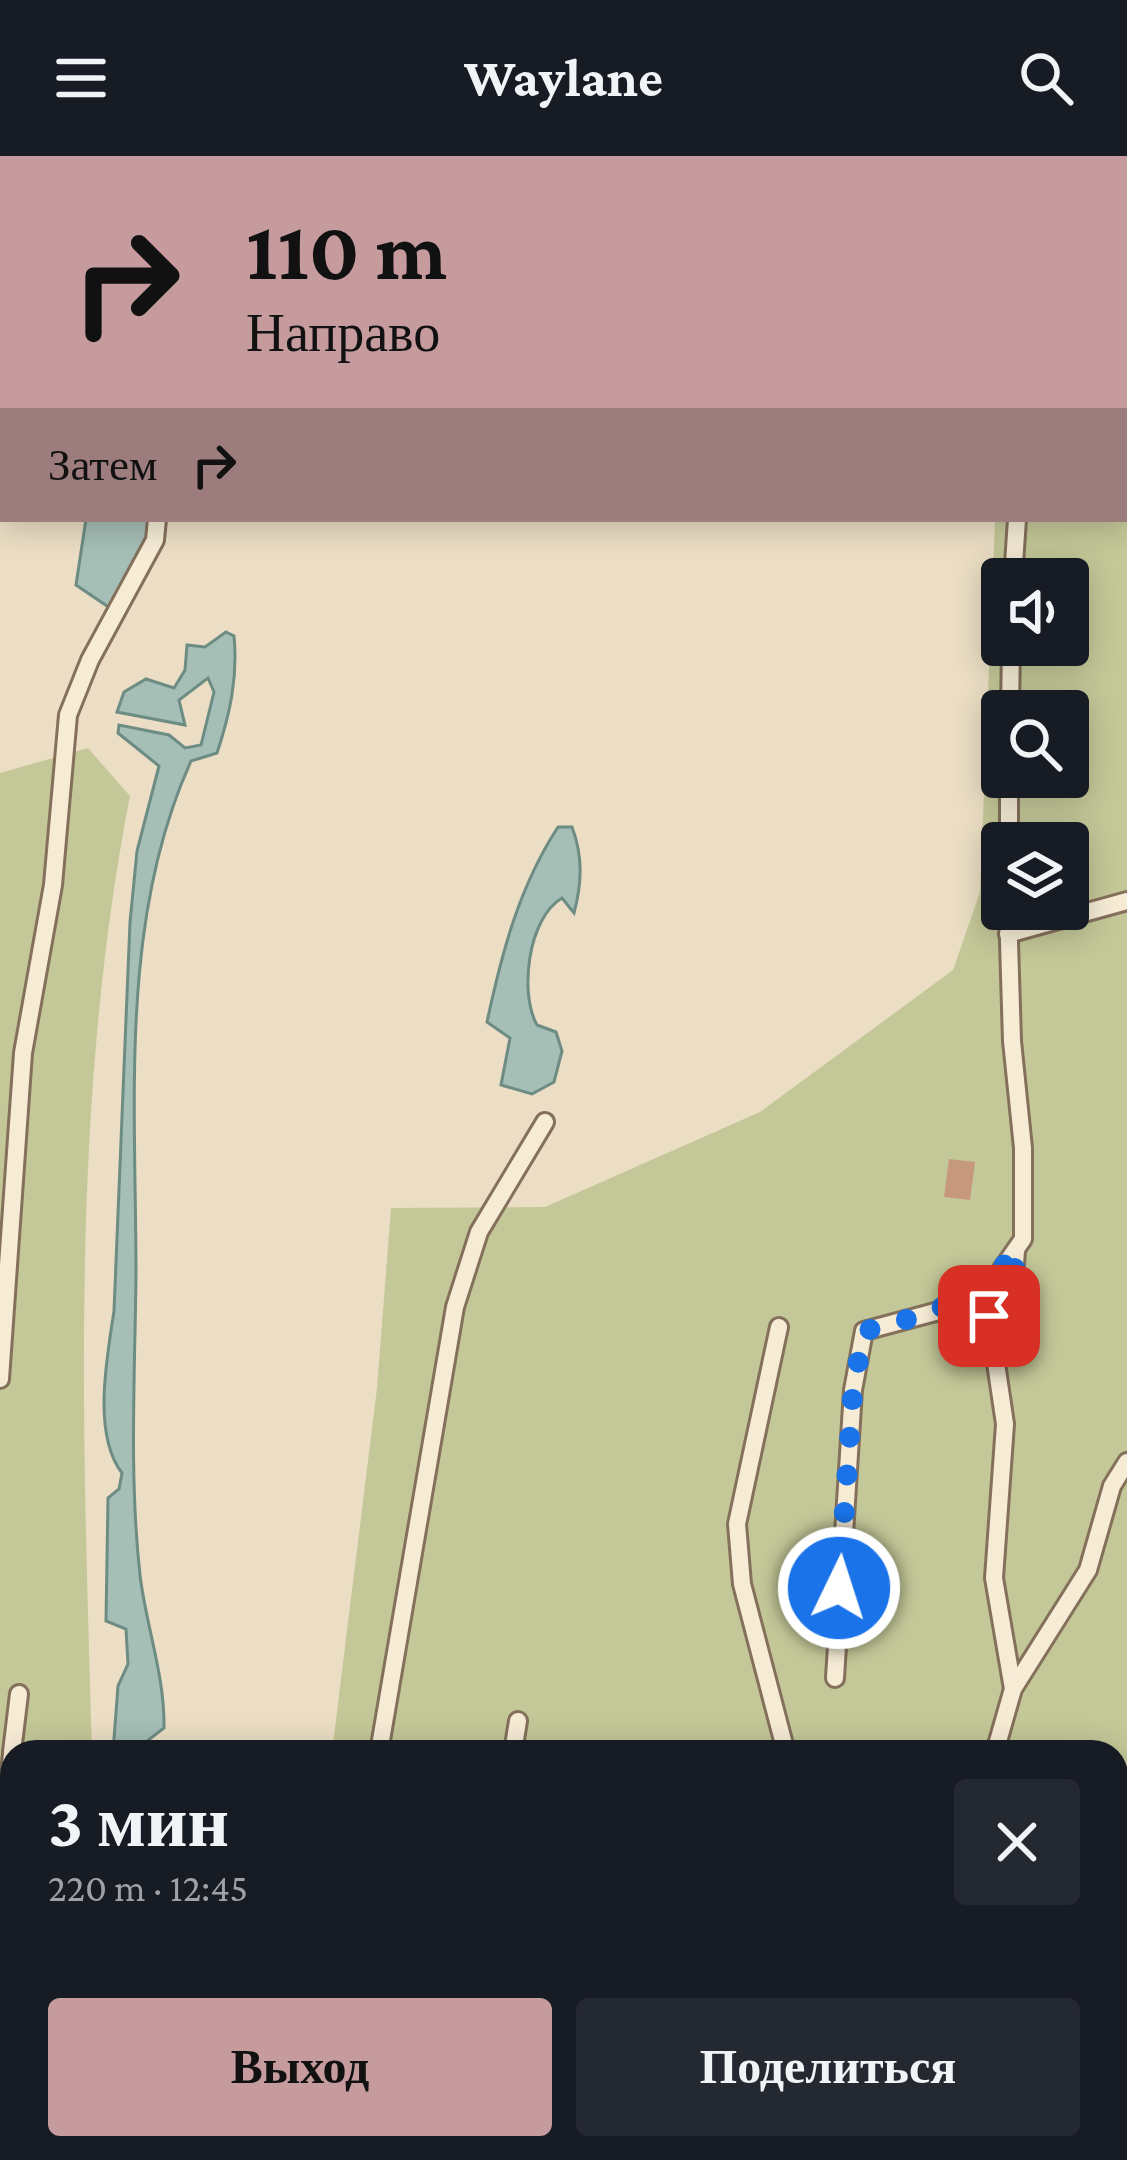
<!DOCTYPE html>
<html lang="ru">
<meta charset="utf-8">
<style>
:root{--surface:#171b24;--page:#242831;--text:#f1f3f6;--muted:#9ea1a6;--accent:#c59b9e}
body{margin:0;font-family:"Crimson Pro",serif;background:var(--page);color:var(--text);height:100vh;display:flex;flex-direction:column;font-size:45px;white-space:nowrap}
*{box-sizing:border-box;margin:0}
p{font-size:39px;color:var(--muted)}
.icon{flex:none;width:66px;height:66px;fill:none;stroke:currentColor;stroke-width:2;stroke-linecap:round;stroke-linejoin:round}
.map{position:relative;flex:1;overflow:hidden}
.drawer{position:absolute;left:0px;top:1584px;width:1128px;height:420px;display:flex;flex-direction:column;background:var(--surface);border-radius:36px 36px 0 0;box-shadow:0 6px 30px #0003}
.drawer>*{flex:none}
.top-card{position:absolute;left:0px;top:0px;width:1128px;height:366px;box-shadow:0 6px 30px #0003;background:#c59b9e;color:#111;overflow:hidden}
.buttons{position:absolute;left:981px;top:402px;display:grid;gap:24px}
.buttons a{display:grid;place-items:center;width:108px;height:108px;border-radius:12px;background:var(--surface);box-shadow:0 6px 30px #0003;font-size:60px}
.pin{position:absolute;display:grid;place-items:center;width:102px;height:102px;color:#fff;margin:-51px;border-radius:24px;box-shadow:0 6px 18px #0006}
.me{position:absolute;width:132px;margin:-66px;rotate:4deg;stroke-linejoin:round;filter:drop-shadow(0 0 9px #0008)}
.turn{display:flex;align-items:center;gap:42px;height:252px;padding:0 48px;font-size:54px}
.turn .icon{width:156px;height:156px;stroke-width:2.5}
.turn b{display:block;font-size:84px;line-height:102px}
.then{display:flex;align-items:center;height:114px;padding:0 48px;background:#0003;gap:24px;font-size:45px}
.round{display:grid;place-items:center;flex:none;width:126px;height:126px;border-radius:12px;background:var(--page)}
.summary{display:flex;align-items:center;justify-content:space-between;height:204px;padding:0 48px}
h1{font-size:72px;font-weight:700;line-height:90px}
.button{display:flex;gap:24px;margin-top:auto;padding:24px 48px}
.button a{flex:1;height:138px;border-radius:12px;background:var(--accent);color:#111;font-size:48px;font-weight:700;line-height:138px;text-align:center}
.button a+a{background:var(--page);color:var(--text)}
header{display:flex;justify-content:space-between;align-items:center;height:156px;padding:0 48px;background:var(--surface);font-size:54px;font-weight:700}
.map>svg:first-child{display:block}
.green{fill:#c4c898;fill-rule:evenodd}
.water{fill:#a5beb6;stroke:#6d8c83;stroke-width:3}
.building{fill:#c7997c}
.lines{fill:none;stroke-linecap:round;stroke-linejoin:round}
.minor-casing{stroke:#84705b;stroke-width:22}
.minor{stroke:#f6ecd6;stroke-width:16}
.route{stroke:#1a73e8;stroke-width:21;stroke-dasharray:0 37.8}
</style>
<header><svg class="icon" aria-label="menu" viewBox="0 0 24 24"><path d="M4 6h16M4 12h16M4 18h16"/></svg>Waylane<svg class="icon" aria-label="search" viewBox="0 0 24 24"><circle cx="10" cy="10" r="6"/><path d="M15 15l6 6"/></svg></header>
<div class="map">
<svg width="1127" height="2004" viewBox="0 0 1127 2004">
<rect width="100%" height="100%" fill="#ebdec4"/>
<g class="green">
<path d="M1001,0h126v1926l-11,18v-348h-784l45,-364 14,-180 154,-1 215,-95 193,-142 27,-78 15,-373h130v-360zM1002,423h66v66h-66zM1002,555h66v66h-66zM1002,687h66v66h-66z"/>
<path d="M88,592l42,48c-61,313 -47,639 -38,956h-80v396h1076l-7,12h-1081v-1387z"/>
</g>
<g class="water">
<polygon points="86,363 151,363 151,377 110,452 76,429"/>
<path d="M226,476l8,4c4,41 -4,78 -17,117l-26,8c-72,159 -55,342 -55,513 -1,99 -7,202 4,301 6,51 25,101 24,153l-21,16 -1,8h-29l5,-66 10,-22 -2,-35 -20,-8 2,-123 11,-9 3,-16c-30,-39 -15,-115 -8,-162l16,-389 7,-71 22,-85 -41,-33 1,-8 50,10 16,13 16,-3 13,-53 -6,-14 -29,22 6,25 -68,-13 7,-20 22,-13 28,9 11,-18 2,-25 18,2z"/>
<path d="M558,671h14c11,29 10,56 2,86l-12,-15c-34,20 -43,95 -25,127l19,7 6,19 -8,31 -22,12 -31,-9 9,-47 -23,-16c15,-70 32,-135 71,-195z"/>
</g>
<polygon class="building" points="949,1003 975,1006 970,1044 944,1041"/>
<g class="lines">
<g class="minor-casing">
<g id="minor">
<polyline points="1039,3 1039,0"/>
<polyline points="1125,131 1127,131"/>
<polyline points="0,245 3,246"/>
<polyline points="1125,293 1127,293"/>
<polyline points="1013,423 1017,363"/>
<polyline points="1010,555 1011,489"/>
<polyline points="1009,687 1009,621"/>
<polyline points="1008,778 1127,745"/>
<polyline points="779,1171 737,1368 742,1428 786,1596"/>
<polyline points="0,1223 23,897 53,729 68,559 90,504 155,384 157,363"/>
<polyline points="835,1522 853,1234 864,1175 939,1155 995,1123 1023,1083 1023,992 1012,885 1008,753"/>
<polyline points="1013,1533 994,1422 1005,1268 989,1160 1014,1122 1016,1095"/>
<polyline points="12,1596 19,1538"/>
<polyline points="379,1596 455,1151 479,1076 545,966"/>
<polyline points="513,1596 518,1565"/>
<polyline points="995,1596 1013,1533 1088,1414 1112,1330 1127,1306"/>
<polyline points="0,1707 12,1598"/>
<polyline points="0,1972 12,1980"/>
<polyline points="70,1992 97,1996 97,2004"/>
<polyline points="15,2004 17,1992"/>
<polyline points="304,2004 306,1992"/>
<polyline points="430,2004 433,1992"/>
<polyline points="877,2004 883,1992"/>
</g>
</g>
<use href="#minor" class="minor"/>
</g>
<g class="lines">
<path class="route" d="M839,1432l14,-198 11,-59c60,-16 115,-28 152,-81l-2,28 -25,38"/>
</g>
</svg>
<div class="buttons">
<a><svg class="icon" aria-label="sound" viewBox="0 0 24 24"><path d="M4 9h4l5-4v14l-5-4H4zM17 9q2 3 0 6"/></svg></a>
<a><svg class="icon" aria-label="search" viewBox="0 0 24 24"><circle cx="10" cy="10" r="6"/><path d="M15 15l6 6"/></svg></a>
<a><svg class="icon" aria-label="layers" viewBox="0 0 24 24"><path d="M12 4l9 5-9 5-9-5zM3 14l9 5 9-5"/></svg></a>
</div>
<div class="pin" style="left:989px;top:1160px;background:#d93025"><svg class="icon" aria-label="arrive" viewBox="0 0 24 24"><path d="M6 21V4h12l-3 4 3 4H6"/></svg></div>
<svg class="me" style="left:839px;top:1432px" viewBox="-20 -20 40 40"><circle r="17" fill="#1a73e8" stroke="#fff" stroke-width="3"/><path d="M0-11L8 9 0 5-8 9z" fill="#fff"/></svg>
<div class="top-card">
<div class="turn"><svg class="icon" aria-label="right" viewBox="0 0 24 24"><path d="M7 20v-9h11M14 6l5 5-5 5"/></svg><div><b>110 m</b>Направо</div></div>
<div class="then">Затем<svg class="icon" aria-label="right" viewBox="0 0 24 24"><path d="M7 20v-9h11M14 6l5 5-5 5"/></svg></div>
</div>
<section class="drawer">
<div class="summary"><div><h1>3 мин</h1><p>220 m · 12:45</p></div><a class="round"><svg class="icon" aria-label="close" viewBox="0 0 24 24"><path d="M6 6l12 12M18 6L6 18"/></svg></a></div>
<div class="button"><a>Выход</a><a>Поделиться</a></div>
</section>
</div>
